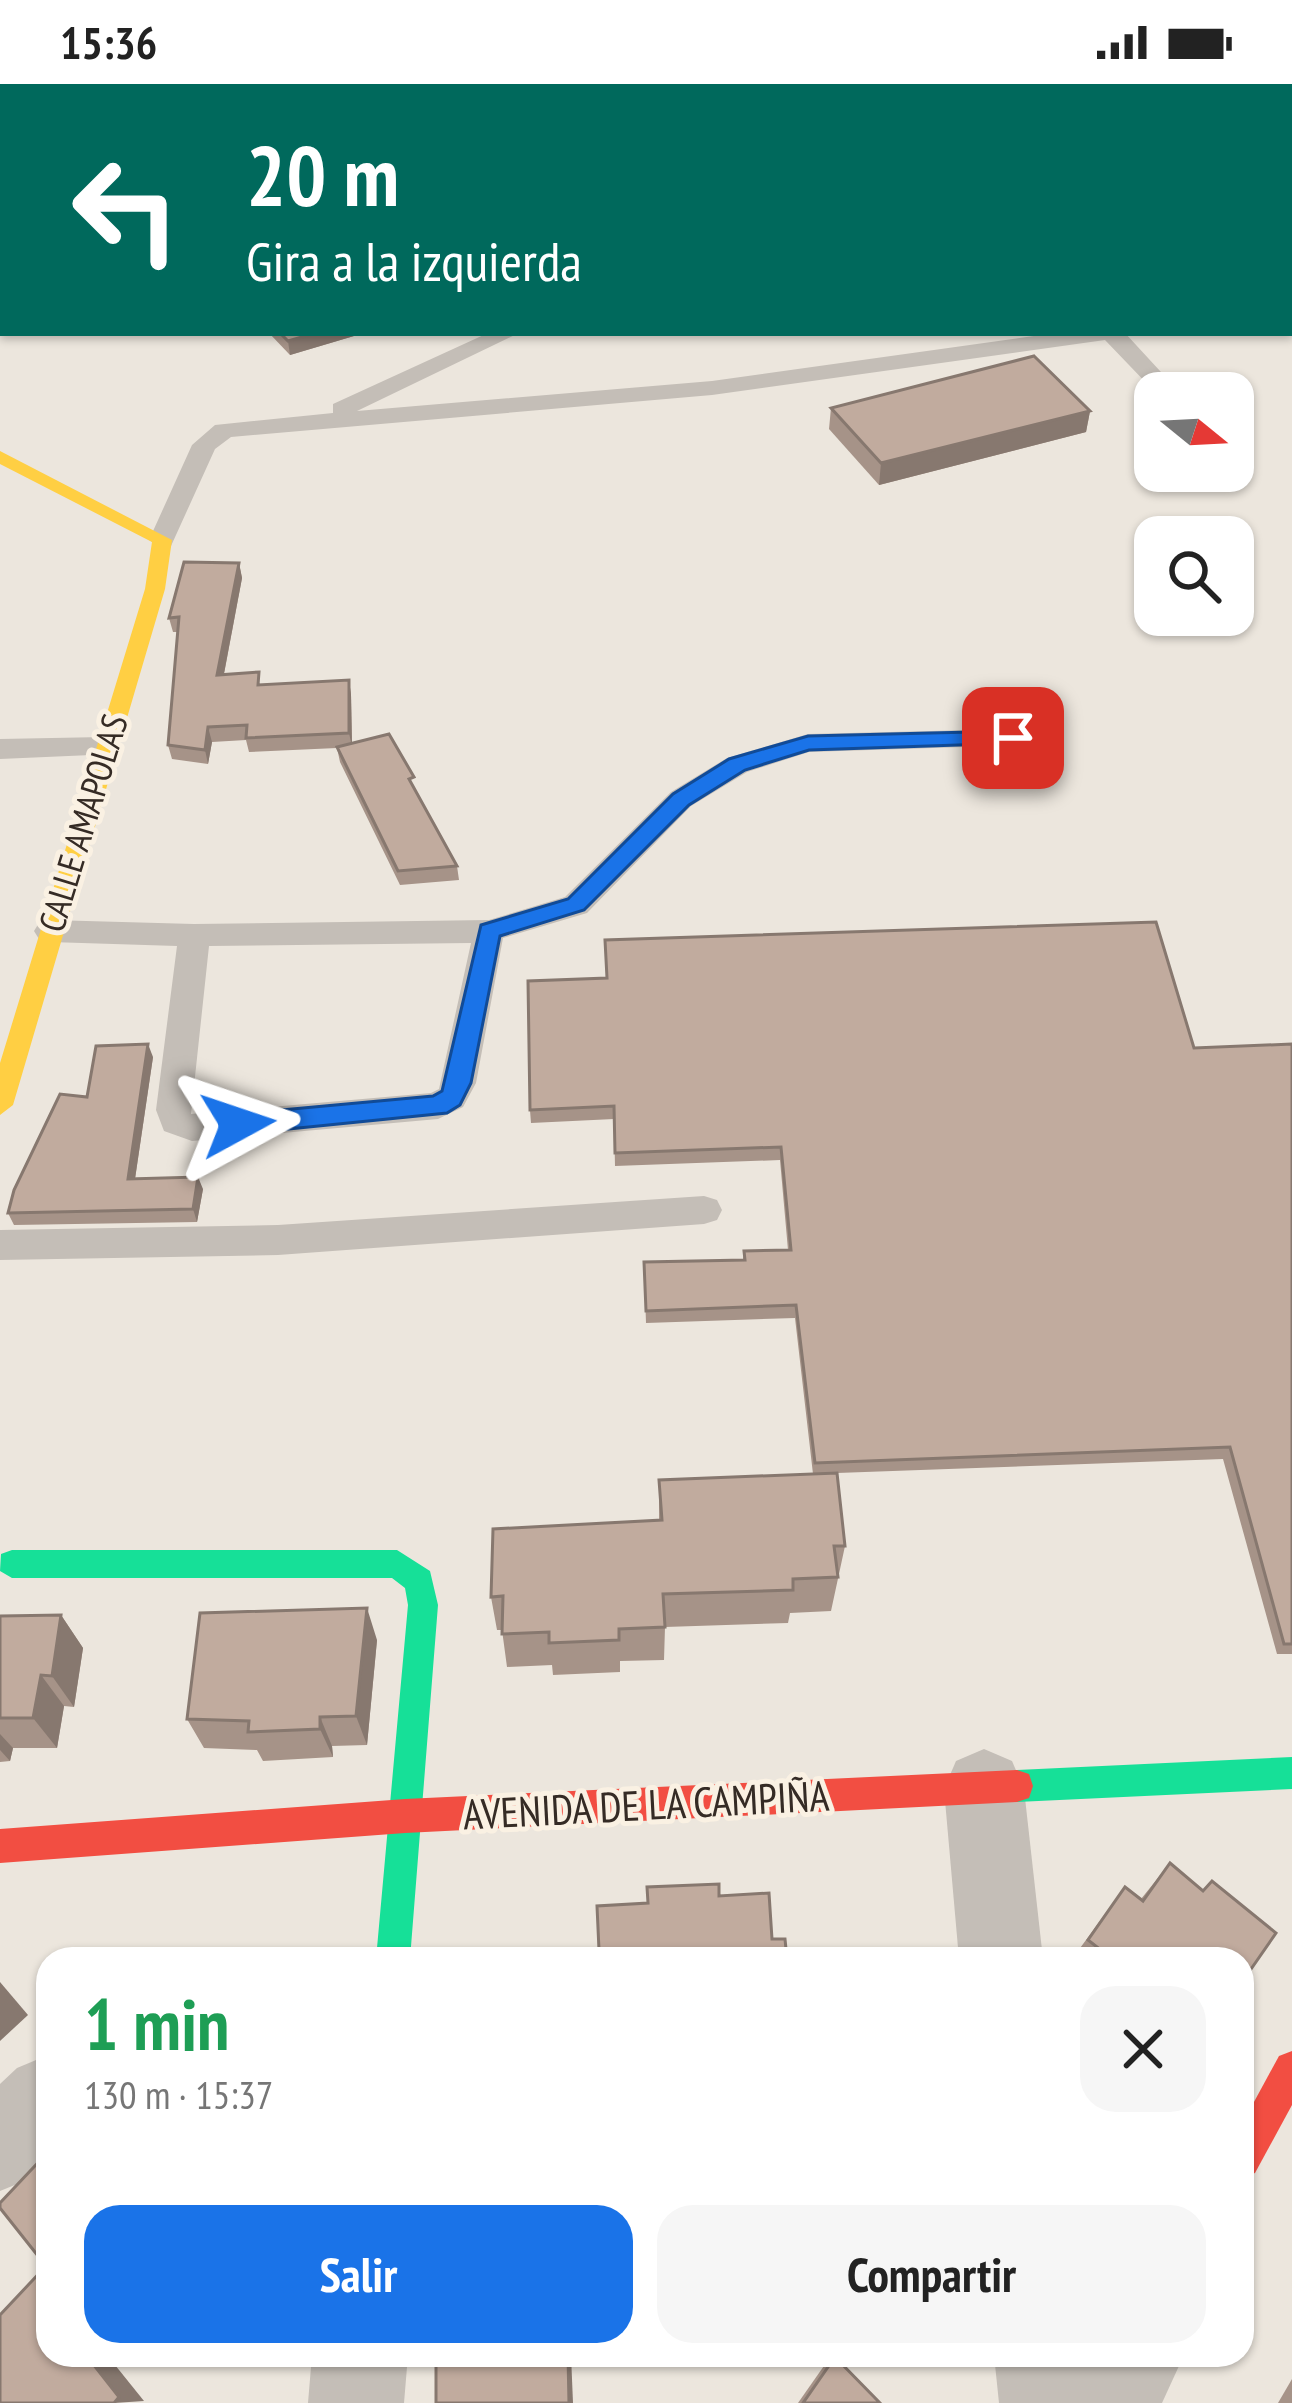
<!DOCTYPE html>
<html lang="es">
<meta charset="utf-8">
<style>
:root{--surface:#fff;--page:#f6f6f6;--text:#222;--muted:#767676;--accent:#1a73e8}
body{margin:0;font-family:"PT Sans Narrow",sans-serif;background:var(--page);color:var(--text);height:100vh;display:flex;flex-direction:column;font-size:45px;white-space:nowrap}
*{box-sizing:border-box;margin:0}
p{font-size:39px;color:var(--muted)}
.icon{flex:none;width:66px;height:66px;fill:none;stroke:currentColor;stroke-width:2;stroke-linecap:round;stroke-linejoin:round}
.map{position:relative;flex:1;overflow:hidden}
.drawer{position:absolute;left:36px;top:1863px;width:1218px;height:420px;display:flex;flex-direction:column;background:var(--surface);border-radius:36px;box-shadow:0 3px 9px #0004}
.drawer>*{flex:none}
.banner{position:absolute;left:0px;top:0px;width:1293px;height:252px;box-shadow:0 3px 9px #0004;background:#00695c;color:#fff;overflow:hidden}
.needle{width:78px;rotate:108deg}
.buttons{position:absolute;left:1134px;top:288px;display:grid;gap:24px}
.buttons a{display:grid;place-items:center;width:120px;height:120px;border-radius:24px;background:var(--surface);box-shadow:0 3px 9px #0004;font-size:60px}
.pin{position:absolute;display:grid;place-items:center;width:102px;height:102px;color:#fff;margin:-51px;border-radius:24px;box-shadow:0 6px 18px #0006}
.me{position:absolute;width:132px;margin:-66px;rotate:85deg;stroke-linejoin:round;filter:drop-shadow(0 0 9px #0008)}
.turn{display:flex;align-items:center;gap:42px;height:252px;padding:0 48px;font-size:54px}
.turn .icon{width:156px;height:156px;stroke-width:2.5}
.turn b{display:block;font-size:84px;line-height:102px}
.round{display:grid;place-items:center;flex:none;width:126px;height:126px;border-radius:36px;background:var(--page)}
.overview{display:flex;align-items:center;justify-content:space-between;height:204px;padding:0 48px}
h1{font-size:72px;font-weight:800;line-height:90px;color:#1e9e55}
.action{display:flex;gap:24px;margin-top:auto;padding:24px 48px}
.action a{flex:1;height:138px;border-radius:36px;background:var(--accent);color:#fff;font-size:48px;font-weight:800;line-height:138px;text-align:center}
.action a+a{background:var(--page);color:var(--text)}
.status{display:flex;justify-content:space-between;align-items:center;height:84px;padding:0 60px;background:var(--surface);direction:ltr}
.status svg{height:33px;fill:currentColor}
.map>svg:first-child{display:block}
.lines{fill:none;stroke-linecap:round;stroke-linejoin:round}
.lane{fill:#c4beb7;fill-rule:evenodd}
.street{fill:#c4beb7;fill-rule:evenodd}
.fast{fill:#16e098;fill-rule:evenodd}
.slow{fill:#ffcf43;fill-rule:evenodd}
.jam{fill:#f24e42;fill-rule:evenodd}
.wall{fill:#a69388}
.shaded-wall{fill:#87786f}
.building{fill:#c1ab9e;stroke:#87786f;stroke-width:3}
.route{fill:#1a73e8;stroke:#114b97;stroke-width:3}
.labels{text-anchor:middle;stroke-width:10;stroke-linejoin:round;paint-order:stroke}
.street-label{font-size:36px;fill:#352b25;stroke:#faf1e3}
.near-street-label{font-size:42px;fill:#352b25;stroke:#faf1e3}
</style>
<div class="status"><b>15:36</b><svg viewBox="0 0 49 12"><path d="M0 12V9h3v3zM5 12V6h3v6zM10 12V3h3v9zM15 12V0h3v12zM26 1h20v11H26zM47 4h2v5h-2z"/></svg></div>
<div class="map">
<svg width="1292" height="2319" viewBox="0 0 1292 2319">
<rect width="100%" height="100%" fill="#ece6dd"/>
<g class="lines">
<g class="lane">
<polygon points="488,249 519,249 357,327 712,297 1055,249 1125,249 1172,300 1168,305 1152,305 1105,256 712,311 231,353 215,365 171,462 162,464 149,456 192,361 215,341 333,329 333,320"/>
<path d="M1013,645l14,9 -4,7 -214,7 -62,20 -56,34 -104,107 -84,25 -27,145 -13,24 -25,12 -246,22 -28,-10 -8,-21 21,-164 -127,-4 -11,-3 -5,-8 5,-8 11,-3 144,4 295,-4 76,-23 106,-105 56,-34 81,-24zM471,859l-32,146 -8,4 -240,21 18,-168z"/>
<polygon points="104,653 118,663 114,670 0,675 0,655"/>
<polygon points="704,1112 717,1116 722,1126 717,1136 704,1140 278,1171 0,1176 0,1146 278,1141"/>
</g>
<g class="street">
<polygon points="984,1665 1012,1677 1024,1705 1043,1875 959,1875 944,1705 956,1677"/>
<polygon points="48,1971 48,2077 32,2094 0,2107 0,2000 17,1984"/>
<polygon points="312,2271 408,2271 404,2319 308,2319"/>
<polygon points="994,2271 1184,2271 1162,2319 999,2319"/>
</g>
<g class="fast">
<polygon points="12,1466 397,1466 430,1487 438,1521 410,1875 376,1875 408,1521 405,1504 392,1494 12,1494 0,1487 1,1470"/>
<polygon points="1292,1673 1292,1705 1017,1718 1005,1714 1001,1702 1005,1690 1017,1686"/>
</g>
<g class="slow">
<polygon points="3,67 3,78 0,79 0,68"/>
<polygon points="3,144 3,155 0,156 0,145"/>
<polygon points="0,367 172,456 165,505 13,1021 0,1031 0,979 145,505 152,458 0,380"/>
</g>
<g class="jam">
<polygon points="1017,1686 1029,1690 1033,1702 1029,1714 1017,1718 405,1749 0,1779 0,1745 405,1715"/>
<polygon points="1292,1967 1292,2021 1255,2089 1242,2094 1242,2040 1279,1972"/>
</g>
</g>
<g class="wall">
<polygon points="269,249 364,249 290,271"/>
<polygon points="831,324 1090,327 1086,348 879,401 829,345"/>
<polygon points="239,479 242,494 224,590 261,601 349,596 351,611 352,660 416,707 457,782 459,796 400,801 340,678 337,664 249,668 246,656 212,658 208,680 172,675 168,661 178,548 173,548 169,534"/>
<polygon points="1292,960 1292,1570 1277,1570 1223,1375 837,1389 845,1462 831,1527 790,1529 788,1539 665,1543 664,1576 620,1577 620,1588 553,1591 552,1581 507,1583 502,1546 497,1546 491,1513 659,1436 659,1396 813,1390 795,1234 646,1239 644,1178 743,1176 744,1167 788,1166 780,1076 615,1082 614,1035 531,1039 530,1026 1194,964"/>
<polygon points="153,973 135,1095 203,1105 197,1138 14,1141 8,1129 87,1013"/>
<polygon points="61,1531 83,1564 74,1623 64,1622 57,1664 13,1664 10,1677 0,1678 0,1532"/>
<polygon points="377,1556 367,1661 332,1662 333,1673 263,1677 257,1666 204,1664 187,1635"/>
<polygon points="1170,1779 1242,1875 1072,1875 1125,1803 1141,1815"/>
<polygon points="835,2273 880,2319 798,2319 826,2279"/>
<polygon points="1292,2295 1292,2319 1278,2319"/>
</g>
<g class="shaded-wall">
<polygon points="316,249 364,249 290,271 288,257"/>
<polygon points="1090,327 1086,348 879,401 881,379"/>
<polygon points="239,479 242,494 221,605 217,591"/>
<polygon points="349,596 351,611 352,663 349,649"/>
<polygon points="208,643 212,658 208,680 205,666"/>
<polygon points="148,960 153,973 133,1108 128,1095"/>
<polygon points="198,1093 203,1105 197,1138 193,1125"/>
<polygon points="367,1524 377,1556 367,1661 356,1632"/>
<polygon points="61,1531 83,1564 74,1623 52,1592"/>
<polygon points="41,1591 64,1622 57,1664 33,1634"/>
<polygon points="320,1633 332,1662 333,1673 320,1645"/>
<polygon points="0,1650 13,1664 10,1677 0,1666"/>
<polygon points="0,1898 28,1931 0,1957"/>
<polygon points="86,2271 107,2271 144,2317 114,2319"/>
<polygon points="568,2271 571,2271 573,2319 569,2319"/>
</g>
<g class="building">
<polygon points="280,249 316,249 288,257"/>
<polygon points="1034,272 1090,327 881,379 831,324"/>
<polygon points="184,478 239,479 217,591 259,588 258,601 349,596 349,649 246,654 247,641 208,643 205,666 168,661 179,533 169,534"/>
<polygon points="389,650 414,693 409,695 457,782 398,787 337,663"/>
<polygon points="1156,838 1194,964 1292,960 1292,1560 1284,1560 1230,1363 815,1379 796,1221 646,1227 644,1178 745,1176 744,1167 791,1166 781,1063 615,1069 614,1022 530,1026 528,897 607,894 605,856"/>
<polygon points="148,960 128,1095 198,1093 193,1125 8,1129 14,1106 60,1010 87,1013 96,962"/>
<polygon points="837,1389 845,1462 834,1462 838,1493 793,1495 793,1506 663,1510 665,1543 619,1545 619,1556 549,1559 549,1548 502,1550 503,1512 491,1513 493,1445 662,1436 659,1396"/>
<polygon points="367,1524 356,1632 320,1633 320,1645 248,1648 249,1637 187,1635 200,1529"/>
<polygon points="61,1531 52,1592 41,1591 33,1634 0,1634 0,1532"/>
<polygon points="1170,1779 1203,1807 1212,1797 1276,1849 1242,1898 1242,1875 1102,1875 1106,1870 1088,1856 1125,1803 1143,1817"/>
<polygon points="719,1800 719,1812 769,1809 772,1855 785,1855 787,1875 584,1875 584,1867 599,1866 597,1822 648,1819 647,1803"/>
<polygon points="48,2068 48,2271 86,2271 119,2313 114,2319 0,2319 0,2231 46,2182 0,2124 0,2119"/>
<polygon points="436,2271 568,2271 569,2319 436,2319"/>
<polygon points="835,2273 880,2319 803,2319"/>
</g>
<polygon class="route" points="1013,647 1024,654 1021,659 809,666 745,686 689,721 584,826 500,852 471,999 460,1021 447,1029 238,1050 225,1040 238,1030 433,1012 442,1007 481,841 568,815 673,710 729,675 808,652"/>
<g class="labels">
<g class="street-label">
<text transform="translate(83 739) rotate(-73)" y="13">CALLE AMAPOLAS</text>
</g>
<g class="near-street-label">
<text transform="translate(646 1721) rotate(-3)" y="15">AVENIDA DE LA CAMPIÑA</text>
</g>
</g>
</svg>
<div class="buttons">
<a><svg class="needle" viewBox="-14 -14 28 28"><path d="M0-13l5 13h-10z" fill="#e53935"/><path d="M0 13l5-13h-10z" fill="#767676"/></svg></a>
<a><svg class="icon" aria-label="search" viewBox="0 0 24 24"><circle cx="10" cy="10" r="6"/><path d="M15 15l6 6"/></svg></a>
</div>
<div class="pin" style="left:1013px;top:654px;background:#d93025"><svg class="icon" aria-label="arrive" viewBox="0 0 24 24"><path d="M6 21V4h12l-3 4 3 4H6"/></svg></div>
<svg class="me" style="left:238px;top:1040px" viewBox="-20 -20 40 40"><path d="M0-17L14 15 0 8-14 15z" fill="#1a73e8" stroke="#fff" stroke-width="4"/></svg>
<div class="banner">
<div class="turn"><svg class="icon" aria-label="left" viewBox="0 0 24 24"><path d="M17 20v-9H6M10 6l-5 5 5 5"/></svg><div><b>20 m</b>Gira a la izquierda</div></div>
</div>
<section class="drawer">
<div class="overview"><div><h1>1 min</h1><p>130 m · 15:37</p></div><a class="round"><svg class="icon" aria-label="close" viewBox="0 0 24 24"><path d="M6 6l12 12M18 6L6 18"/></svg></a></div>
<div class="action"><a>Salir</a><a>Compartir</a></div>
</section>
</div>
